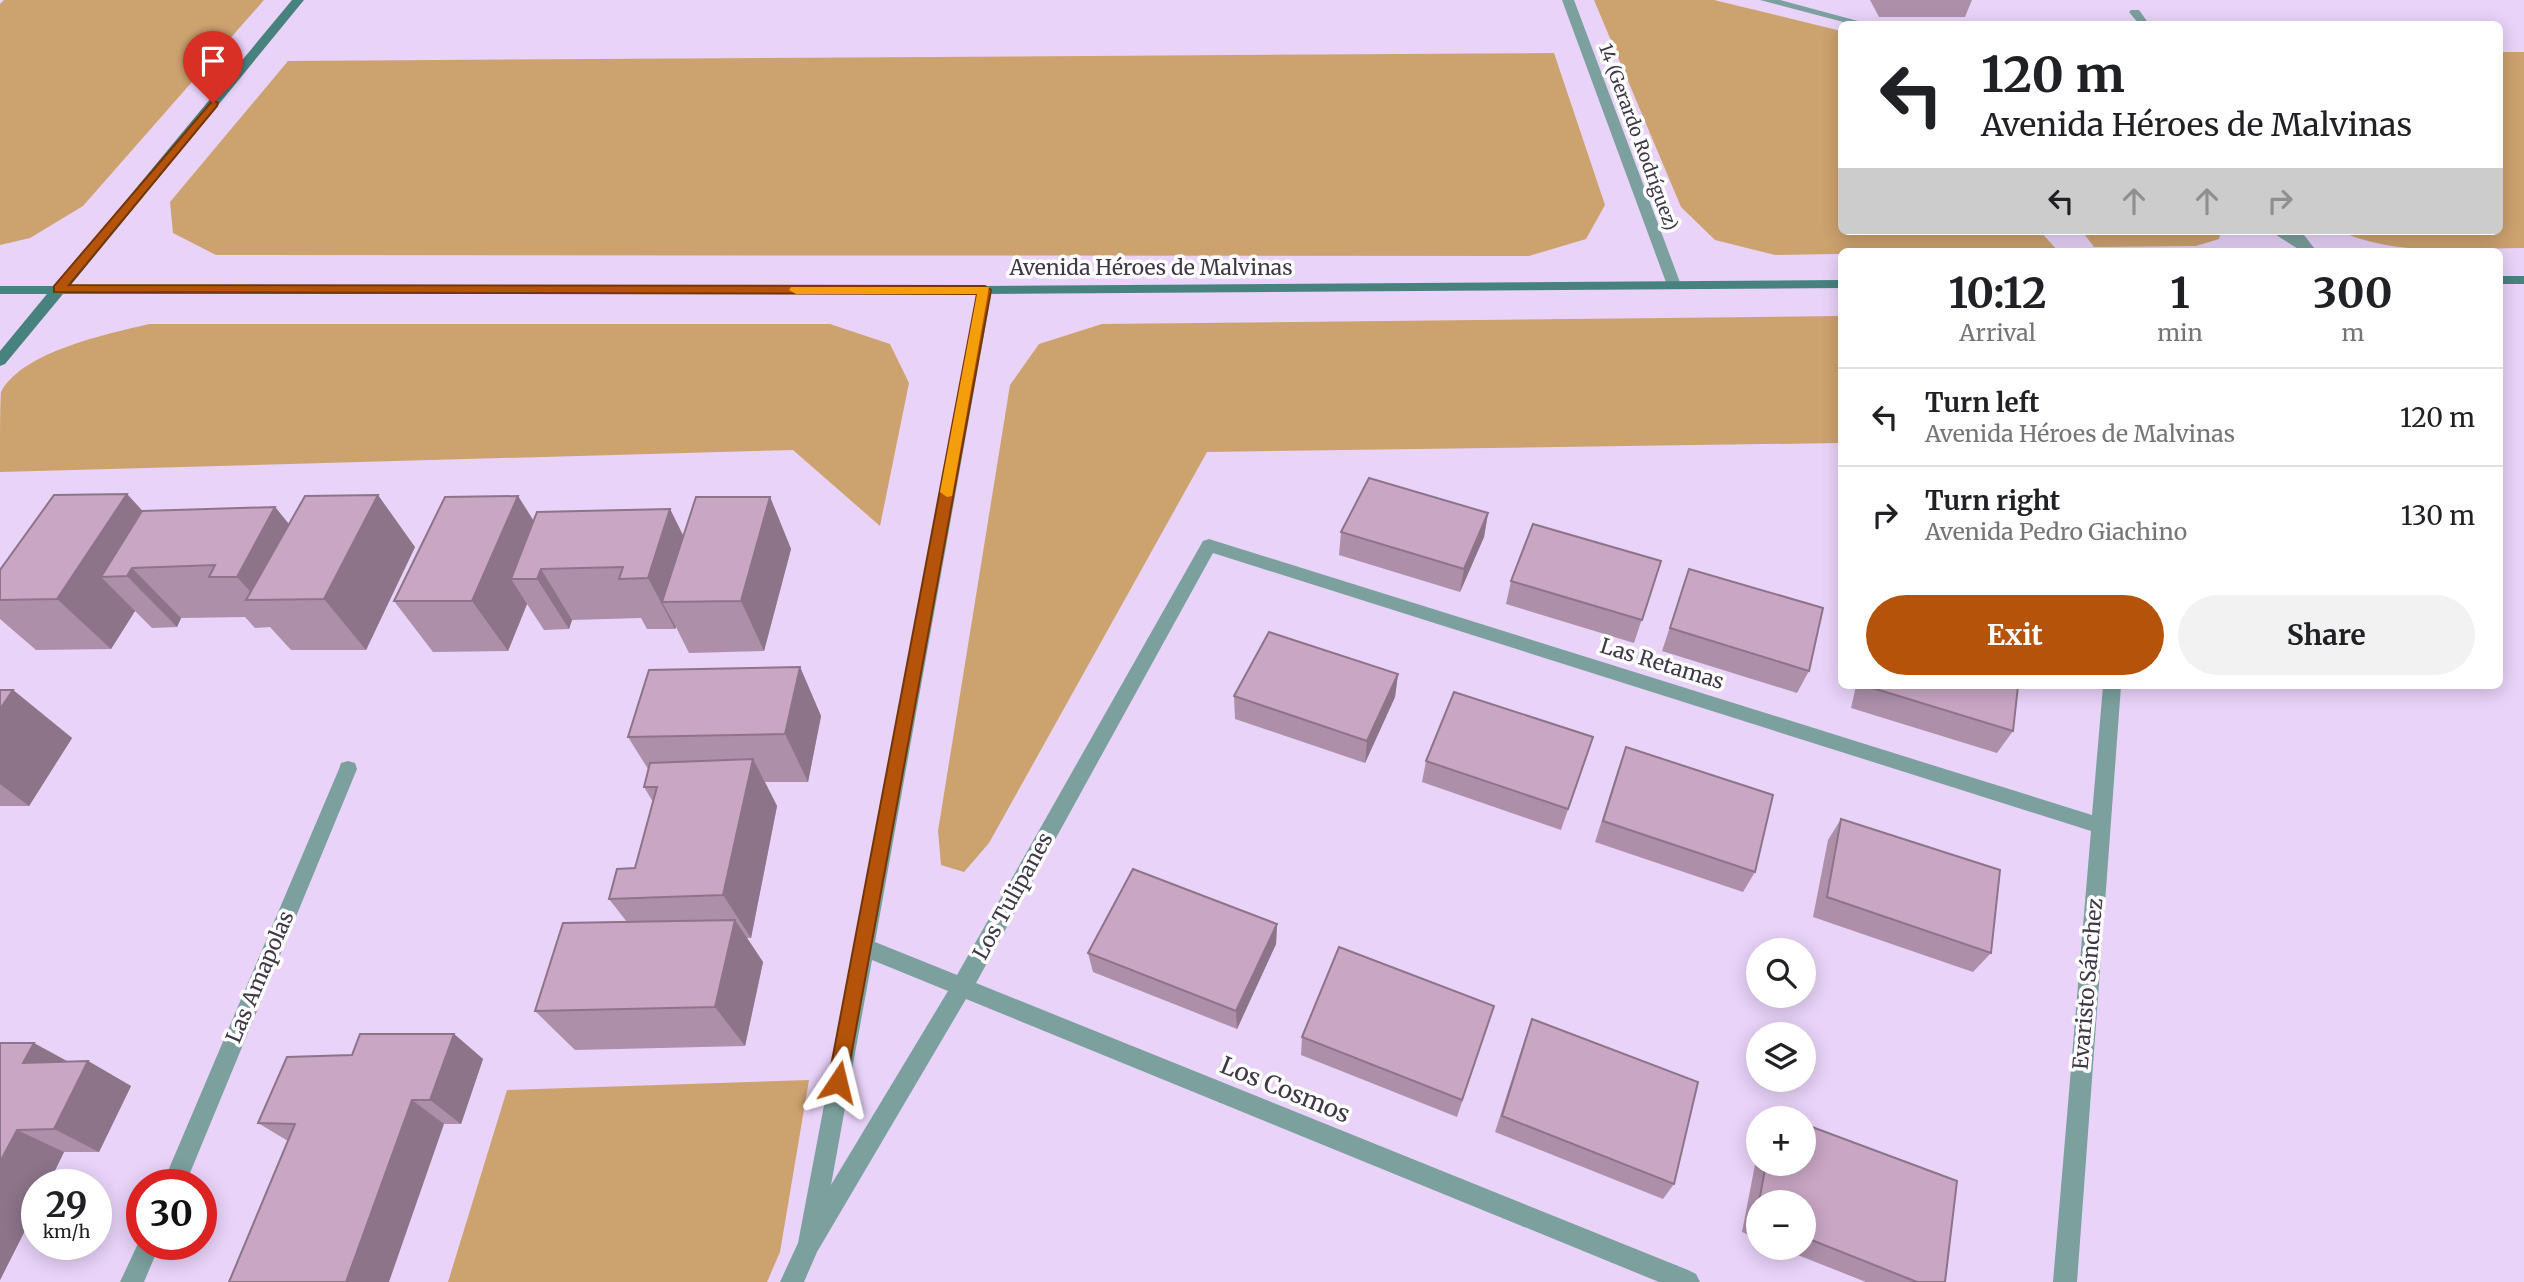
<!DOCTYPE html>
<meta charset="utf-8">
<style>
:root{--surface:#fff;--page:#f2f2f2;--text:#202124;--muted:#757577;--line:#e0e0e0;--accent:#b45309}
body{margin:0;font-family:Merriweather,serif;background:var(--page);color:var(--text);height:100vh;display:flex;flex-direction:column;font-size:26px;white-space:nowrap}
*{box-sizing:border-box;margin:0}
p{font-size:23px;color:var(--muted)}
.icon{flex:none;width:38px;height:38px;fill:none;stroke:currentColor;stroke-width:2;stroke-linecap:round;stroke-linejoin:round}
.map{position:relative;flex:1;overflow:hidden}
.drawer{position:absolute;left:1838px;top:248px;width:665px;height:441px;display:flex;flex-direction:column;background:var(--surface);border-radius:10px;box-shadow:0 4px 18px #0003}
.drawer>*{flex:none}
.hud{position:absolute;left:1838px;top:21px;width:665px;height:214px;border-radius:10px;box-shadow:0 4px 18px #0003;background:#fff;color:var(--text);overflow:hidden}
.fabs{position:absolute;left:1746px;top:938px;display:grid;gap:14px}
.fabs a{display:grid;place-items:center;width:70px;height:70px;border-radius:50%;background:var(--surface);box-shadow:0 4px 18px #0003;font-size:35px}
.speed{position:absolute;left:21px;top:1169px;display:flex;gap:14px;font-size:35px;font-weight:700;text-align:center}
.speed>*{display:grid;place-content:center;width:91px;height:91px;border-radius:50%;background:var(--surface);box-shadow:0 4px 18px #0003;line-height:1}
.speed small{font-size:18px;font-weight:400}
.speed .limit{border:10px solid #d22;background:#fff;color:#111}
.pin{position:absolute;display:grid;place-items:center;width:60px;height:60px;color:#fff;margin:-72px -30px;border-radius:50% 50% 50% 0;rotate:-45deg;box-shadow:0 0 7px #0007}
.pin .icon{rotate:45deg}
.me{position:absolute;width:77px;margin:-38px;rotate:10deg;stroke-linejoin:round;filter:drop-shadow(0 0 5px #0008)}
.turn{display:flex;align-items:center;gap:24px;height:147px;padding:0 28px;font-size:32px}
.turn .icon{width:91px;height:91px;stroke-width:2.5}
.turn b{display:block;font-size:49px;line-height:60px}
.lanes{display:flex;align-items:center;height:66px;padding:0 28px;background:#0003;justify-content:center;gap:35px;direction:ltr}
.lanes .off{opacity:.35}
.eta{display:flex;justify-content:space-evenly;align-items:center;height:119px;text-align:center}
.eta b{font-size:42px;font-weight:700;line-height:49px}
.action{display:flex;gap:14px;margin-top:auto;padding:14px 28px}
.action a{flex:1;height:80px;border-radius:42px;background:var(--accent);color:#fff;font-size:28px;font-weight:700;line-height:80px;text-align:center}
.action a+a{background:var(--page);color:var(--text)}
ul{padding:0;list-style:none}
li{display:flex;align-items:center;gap:21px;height:98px;padding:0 28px;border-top:2px solid var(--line)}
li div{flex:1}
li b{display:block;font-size:26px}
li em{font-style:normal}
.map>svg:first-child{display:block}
.green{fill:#cca26f}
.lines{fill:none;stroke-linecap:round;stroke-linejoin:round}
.service{fill:#7ba09e;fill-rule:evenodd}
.minor{fill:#7ba09e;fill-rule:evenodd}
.secondary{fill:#48827f;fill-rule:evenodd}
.wall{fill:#ad8fa9}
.shaded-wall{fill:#8d7489}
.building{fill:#c9a6c4;stroke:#8d7489;stroke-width:2}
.route{fill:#b45309;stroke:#753606;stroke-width:2}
.slow{fill:#f59e0b}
.labels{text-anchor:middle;stroke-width:7;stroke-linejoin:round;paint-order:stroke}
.far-street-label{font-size:18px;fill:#403747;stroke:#fefefe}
.street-label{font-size:21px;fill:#403747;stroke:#fefefe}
.near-street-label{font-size:24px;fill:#403747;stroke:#fefefe}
</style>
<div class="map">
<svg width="2524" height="1282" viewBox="0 0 2524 1282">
<rect width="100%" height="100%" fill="#e9d3f9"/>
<g class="green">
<polygon points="4,0 264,0 83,206 30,238 0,245 0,4"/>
<polygon points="1594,0 1714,0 1841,31 1841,231 2040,231 2057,250 1775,255 1715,240 1681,207"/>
<path d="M2499,52h25v196c-60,0 -128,9 -184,-17h159z"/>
<polygon points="1554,53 1605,205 1586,239 1529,256 216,255 173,233 170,202 288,61"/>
<polygon points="2082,231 2221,231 2219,239 2196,246 2094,247"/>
<polygon points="1841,316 1841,443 1207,452 989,843 964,872 941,865 938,831 1010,385 1039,344 1102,324"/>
<path d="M149,324h681l60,20 19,39 -29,143 -87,-76 -793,22c0,-14 0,-71 1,-80 22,-41 107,-58 148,-68z"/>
<polygon points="809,1080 780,1252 767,1282 448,1282 507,1090"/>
</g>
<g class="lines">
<g class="service">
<polygon points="2131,10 2139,10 2149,24 2139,24 2129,12"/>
<polygon points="2287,231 2301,231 2314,248 2312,251 2302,251"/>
</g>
<g class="minor">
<polygon points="1562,0 1574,0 1681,285 1679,288 1669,288 1667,285"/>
<polygon points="1760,0 1780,0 1869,24 1851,24"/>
<polygon points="2270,231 2287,231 2320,252 2303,252"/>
<path d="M985,286l7,4 -117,652 82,33 246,-434 6,-2 883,276 11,-129h18l-44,596h-24l38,-451 -878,-278 -237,430 712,287 8,4 4,8h-41l-693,-283 -149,253 -13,30h-24l18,-39 180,-953zM872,960l76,31 -117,194z"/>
<polygon points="348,761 355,763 357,769 185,1185 162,1185 339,769 341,763"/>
<polygon points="142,1235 142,1244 160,1244 144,1282 120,1282"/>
</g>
<g class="secondary">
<polygon points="292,0 304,0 70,286 985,286 1841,280 1841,288 985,294 63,294 5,364 0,366 0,351 47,294 0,294 0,286 55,286"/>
<rect x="2499" y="276" width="25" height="8"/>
</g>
</g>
<g class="wall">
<polygon points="1870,0 1972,0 1965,17 1879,17"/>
<polygon points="127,494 142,511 275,507 289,524 415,547 366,650 291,650 270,627 255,628 245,617 181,618 177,627 152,628 135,611 111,649 36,650 0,619 0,570"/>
<polygon points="518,496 534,521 670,509 684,537 770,497 791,549 764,651 689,653 676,627 675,629 647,629 641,618 572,620 569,629 544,630 527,604 508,651 433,652 394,601"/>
<polygon points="1488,513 1484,537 1460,592 1339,555 1341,532"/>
<polygon points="1661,561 1634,643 1506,604 1511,581"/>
<polygon points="1689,569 1809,671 1797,693 1662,651"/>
<polygon points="800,667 821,716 808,782 765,782 777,806 751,938 747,938 763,962 745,1046 575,1050 535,1011 627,922 609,899 635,868 653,802 644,787 648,769 628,737"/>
<polygon points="1398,674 1395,697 1365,763 1235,719 1234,696"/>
<polygon points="1856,686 2018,686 2013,731 1997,753 1851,708"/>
<polygon points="0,690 13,690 72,738 29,806 0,806"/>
<polygon points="1593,737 1561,830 1422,782 1426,761"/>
<polygon points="1626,747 1755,872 1743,892 1595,842 1618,769"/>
<polygon points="1841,819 1991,953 1973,972 1813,917 1828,840"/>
<polygon points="1277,924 1276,944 1237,1029 1093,972 1088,953"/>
<polygon points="1494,1006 1457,1117 1301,1055 1302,1037"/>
<polygon points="1532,1019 1674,1184 1663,1199 1495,1132 1525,1038"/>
<polygon points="454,1034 483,1059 461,1124 444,1124 288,1141 258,1123 352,1055"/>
<polygon points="0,1043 68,1062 88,1061 131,1086 99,1152 64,1152 0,1280"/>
<polygon points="1759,1144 1759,1164 1804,1164 1945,1282 1866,1282 1780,1248 1804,1248 1804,1202 1759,1202 1759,1239 1742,1232"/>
</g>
<g class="shaded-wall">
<polygon points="127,494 175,546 132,568 181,618 177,627 127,576 101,577 135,611 111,649 57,599"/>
<polygon points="378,495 415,547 366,650 324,599"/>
<polygon points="518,496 550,548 541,569 572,620 569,629 537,579 511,579 527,604 508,651 472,601"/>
<polygon points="770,497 791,549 764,651 741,601"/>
<polygon points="275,507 317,559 258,600 237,577"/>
<polygon points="670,509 695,560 662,602 676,627 675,629 648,578"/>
<polygon points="1488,513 1484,537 1460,592 1464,569"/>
<polygon points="800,667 821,716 808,782 785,734"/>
<polygon points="1398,674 1395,697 1365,763 1367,741"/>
<polygon points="13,690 72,738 29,806 0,784 0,709"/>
<polygon points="753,759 777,806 751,938 723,895"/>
<polygon points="735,920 763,962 745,1046 715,1007"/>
<polygon points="1277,924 1276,944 1237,1029 1236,1011"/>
<polygon points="454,1034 483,1059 461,1124 430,1100"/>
<polygon points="34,1043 78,1067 23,1063"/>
<polygon points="88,1061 131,1086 99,1152 54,1129"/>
<polygon points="412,1100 444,1124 389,1282 346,1282"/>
<polygon points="17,1130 64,1152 48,1185 37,1185 37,1207 0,1280 0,1162"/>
</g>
<g class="building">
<polygon points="1369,478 1488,513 1464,569 1341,532"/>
<polygon points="127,494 57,599 0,600 0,570 54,495"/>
<polygon points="378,495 324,599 246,600 305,496"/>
<polygon points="518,496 472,601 394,601 445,497"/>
<polygon points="696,497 770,497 741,601 662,602"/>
<polygon points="275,507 237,577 209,577 215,565 132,568 127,576 101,577 142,511"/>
<polygon points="670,509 648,578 619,579 623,567 541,569 537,579 511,579 537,512"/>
<polygon points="1533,524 1661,561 1642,620 1511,581"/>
<polygon points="1689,569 1823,608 1809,671 1670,628"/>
<polygon points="1269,632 1398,674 1367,741 1234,696"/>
<polygon points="800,667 785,734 628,737 649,670"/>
<polygon points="1866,686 2018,686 2013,731"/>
<polygon points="0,690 13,690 0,709"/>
<polygon points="1454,692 1593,737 1568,809 1426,761"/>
<polygon points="1626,747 1773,795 1755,872 1603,821"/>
<polygon points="753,759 723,895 609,899 617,869 635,868 657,787 644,787 650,763"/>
<polygon points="1841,819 2000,870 1991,953 1827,897"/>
<polygon points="1133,869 1277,924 1236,1011 1088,953"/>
<polygon points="735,920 715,1007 535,1011 563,923"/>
<polygon points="1339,947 1494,1006 1462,1100 1302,1037"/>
<polygon points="1532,1019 1698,1082 1674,1184 1502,1116"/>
<polygon points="360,1034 454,1034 430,1100 412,1100 346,1282 229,1282 295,1124 258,1123 287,1057 352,1055"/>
<polygon points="0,1043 34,1043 23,1063 88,1061 54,1129 17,1130 0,1162"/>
<polygon points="1775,1113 1788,1118 1774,1118"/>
<polygon points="1804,1124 1957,1181 1945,1282 1917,1282 1804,1237 1804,1202 1759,1202 1759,1219 1756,1218 1766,1164 1804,1164"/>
</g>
<polygon class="route" points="213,100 218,103 217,106 69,285 985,286 991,290 845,1089 838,1092 831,1089 828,1082 977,294 54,292 54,286"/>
<polygon class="slow" points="791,287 989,287 952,496 947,497 940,492 977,294 796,294 789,290"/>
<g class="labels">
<g class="far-street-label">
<text transform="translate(1638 137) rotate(70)" y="6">14 (Gerardo Rodríguez)</text>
</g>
<g class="street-label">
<text x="1151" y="275">Avenida Héroes de Malvinas</text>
<text transform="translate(1662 664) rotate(17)" y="7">Las Retamas</text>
<text transform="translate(1013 896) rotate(-61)" y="7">Los Tulipanes</text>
<text transform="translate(260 977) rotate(-67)" y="7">Las Amapolas</text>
<text transform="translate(2088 984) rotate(-85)" y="7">Evaristo Sánchez</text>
</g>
<g class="near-street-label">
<text transform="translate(1285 1090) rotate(22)" y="8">Los Cosmos</text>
</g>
</g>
</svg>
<div class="fabs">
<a><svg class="icon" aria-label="search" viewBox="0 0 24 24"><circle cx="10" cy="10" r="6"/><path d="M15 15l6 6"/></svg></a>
<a><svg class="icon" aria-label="layers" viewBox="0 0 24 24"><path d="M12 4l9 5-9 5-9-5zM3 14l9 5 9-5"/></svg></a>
<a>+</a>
<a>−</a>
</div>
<div class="speed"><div>29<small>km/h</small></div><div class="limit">30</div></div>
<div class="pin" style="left:213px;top:103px;background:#d93025"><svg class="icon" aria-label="arrive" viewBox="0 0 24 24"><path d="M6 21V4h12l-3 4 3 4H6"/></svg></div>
<svg class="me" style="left:838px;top:1082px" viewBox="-20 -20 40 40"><path d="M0-17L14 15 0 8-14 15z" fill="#b45309" stroke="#fff" stroke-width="4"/></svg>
<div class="hud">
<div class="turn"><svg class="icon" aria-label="left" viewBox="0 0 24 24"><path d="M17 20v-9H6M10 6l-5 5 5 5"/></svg><div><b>120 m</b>Avenida Héroes de Malvinas</div></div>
<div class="lanes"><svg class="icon" aria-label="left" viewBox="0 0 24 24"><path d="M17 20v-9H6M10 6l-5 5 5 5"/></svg><svg class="icon off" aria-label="ahead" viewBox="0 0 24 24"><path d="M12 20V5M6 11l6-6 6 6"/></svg><svg class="icon off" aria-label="ahead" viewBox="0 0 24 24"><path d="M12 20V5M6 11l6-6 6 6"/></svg><svg class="icon off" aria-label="right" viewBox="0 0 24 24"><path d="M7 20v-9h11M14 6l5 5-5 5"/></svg></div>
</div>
<section class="drawer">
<div class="eta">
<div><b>10:12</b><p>Arrival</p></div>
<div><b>1</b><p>min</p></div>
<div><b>300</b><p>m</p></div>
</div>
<ul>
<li><svg class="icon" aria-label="left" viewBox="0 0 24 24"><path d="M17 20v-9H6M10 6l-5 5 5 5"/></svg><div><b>Turn left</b><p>Avenida Héroes de Malvinas</p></div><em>120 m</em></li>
<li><svg class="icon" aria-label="right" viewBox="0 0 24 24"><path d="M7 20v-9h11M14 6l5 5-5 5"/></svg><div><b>Turn right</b><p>Avenida Pedro Giachino</p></div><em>130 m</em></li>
</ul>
<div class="action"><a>Exit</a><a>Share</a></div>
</section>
</div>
